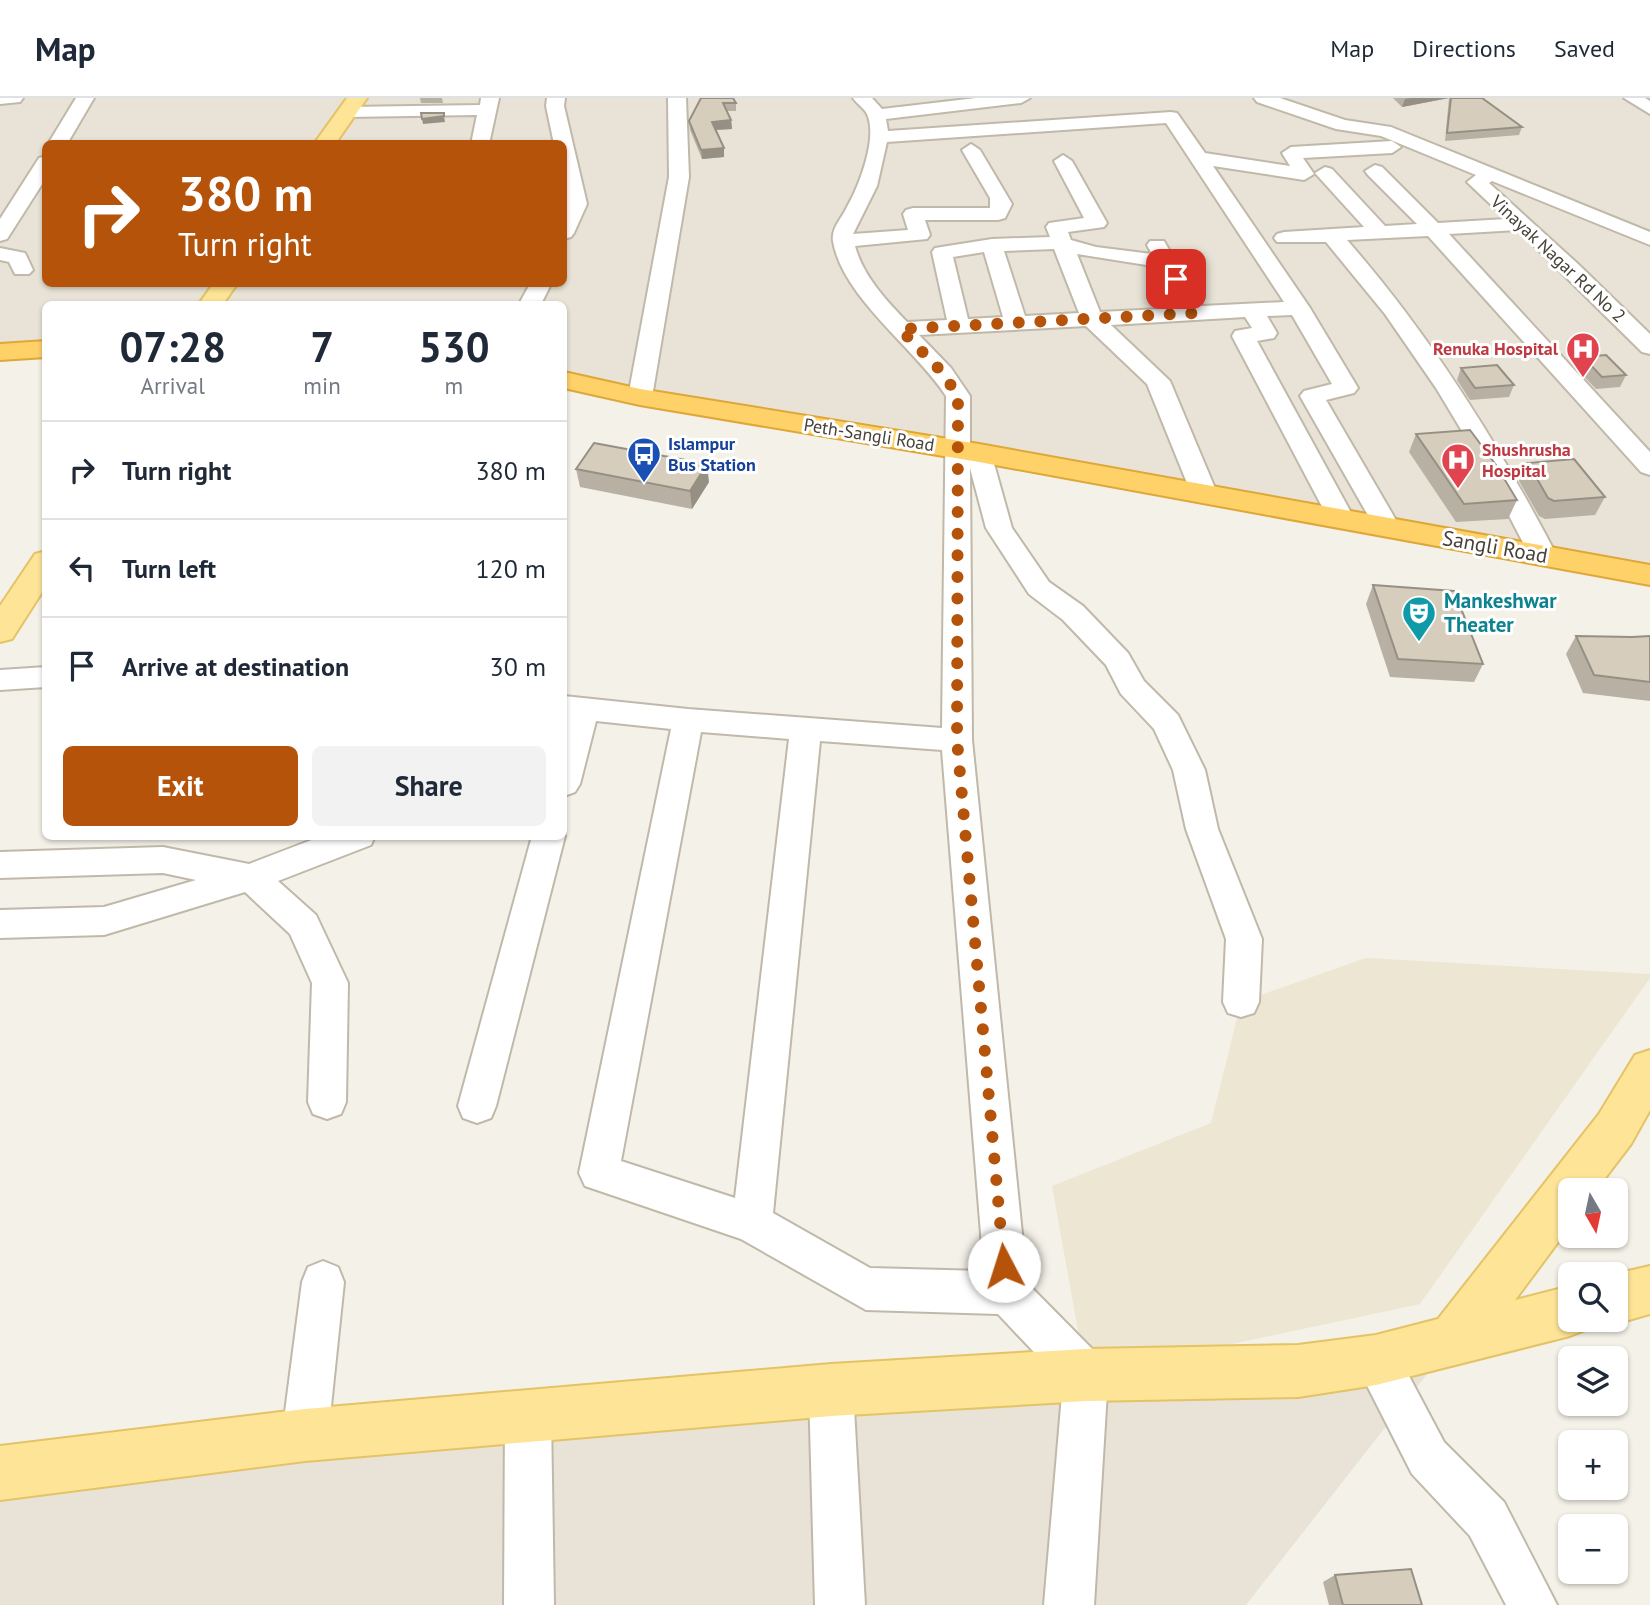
<!DOCTYPE html>
<meta charset="utf-8">
<style>
:root{--surface:#fff;--page:#f2f2f3;--text:#1f2937;--muted:#747a83;--line:#e0e1e3;--accent:#b45309}
body{margin:0;font-family:"PT Sans",sans-serif;background:var(--page);color:var(--text);height:100vh;display:flex;flex-direction:column;font-size:26px;white-space:nowrap}
*{box-sizing:border-box;margin:0}
p{font-size:23px;color:var(--muted)}
.icon{flex:none;width:38px;height:38px;fill:none;stroke:currentColor;stroke-width:2;stroke-linecap:round;stroke-linejoin:round}
.map{position:relative;flex:1;overflow:hidden}
.side{position:absolute;left:42px;top:203px;width:525px;height:539px;display:flex;flex-direction:column;background:var(--surface);border-radius:10px;box-shadow:0 2px 5px #0004}
.side>*{flex:none}
.hud{position:absolute;left:42px;top:42px;width:525px;height:147px;border-radius:10px;box-shadow:0 2px 5px #0004;background:#b45309;color:#fff;overflow:hidden}
.needle{width:46px;rotate:171deg}
.fabs{position:absolute;left:1558px;top:1080px;display:grid;gap:14px}
.fabs a{display:grid;place-items:center;width:70px;height:70px;border-radius:10px;background:var(--surface);box-shadow:0 2px 5px #0004;font-size:35px}
.pin{position:absolute;display:grid;place-items:center;width:60px;height:60px;color:#fff;margin:-30px;border-radius:14px;box-shadow:0 4px 10px #0006}
.me{position:absolute;width:77px;margin:-38px;rotate:355deg;stroke-linejoin:round;filter:drop-shadow(0 0 5px #0008)}
.turn{display:flex;align-items:center;gap:24px;height:147px;padding:0 21px;font-size:32px}
.turn .icon{width:91px;height:91px;stroke-width:2.5}
.turn b{display:block;font-size:49px;line-height:60px}
.eta{display:flex;justify-content:space-evenly;align-items:center;height:119px;text-align:center}
.eta b{font-size:42px;font-weight:800;line-height:49px}
.primary-button{display:flex;gap:14px;margin-top:auto;padding:14px 21px}
.primary-button a{flex:1;height:80px;border-radius:10px;background:var(--accent);color:#fff;font-size:28px;font-weight:800;line-height:80px;text-align:center}
.primary-button a+a{background:var(--page);color:var(--text)}
ul{padding:0;list-style:none}
li{display:flex;align-items:center;gap:21px;height:98px;padding:0 21px;border-top:2px solid var(--line)}
li div{flex:1}
li b{display:block;font-size:26px}
li em{font-style:normal}
header{display:flex;align-items:center;gap:42px;box-sizing:border-box;height:98px;padding:0 35px;background:var(--surface);border-bottom:2px solid var(--line)}
header strong{font-size:33px}
nav{display:flex;gap:38px;margin-inline-start:auto;font-size:24px}
.map>svg:first-child{display:block}
.residential{fill:#e8e3d6;fill-rule:evenodd}
.education{fill:#ede6d2}
.lines{fill:none;stroke-linecap:round;stroke-linejoin:round}
.minor-casing{stroke:#c0b9aa;stroke-width:4}
.major-casing{stroke:#e4c366;stroke-width:4}
.highway-casing{stroke:#dea738;stroke-width:4}
.minor{fill:#fff;fill-rule:evenodd}
.major{fill:#fee497;fill-rule:evenodd}
.highway{fill:#fed169;fill-rule:evenodd}
.wall{fill:#b8b0a3}
.shaded-wall{fill:#969084}
.building{fill:#d6cdbd;stroke:#969084;stroke-width:2}
.route{stroke:#b45309;stroke-width:12;stroke-dasharray:0 21.6}
.labels{text-anchor:middle;stroke-width:6;stroke-linejoin:round;paint-order:stroke}
.far-street-label{font-size:18px;fill:#474137;stroke:#fff}
.far-health-label{font-size:18px;font-weight:bold;fill:#be3a42;stroke:#fff;text-anchor:end}
.far-transit-label{font-size:18px;font-weight:bold;fill:#164399;stroke:#fff;text-anchor:start}
.street-label{font-size:21px;fill:#474137;stroke:#fff}
.culture-label{font-size:21px;font-weight:bold;fill:#0d838f;stroke:#fff;text-anchor:start}
</style>
<header>
<strong>Map</strong>
<nav><a>Map</a><a>Directions</a><a>Saved</a></nav>
</header>
<div class="map">
<svg width="1650" height="1507" viewBox="0 0 1650 1507">
<rect width="100%" height="100%" fill="#f4f1e8"/>
<g class="residential">
<path d="M0,0h1650v478l-1086,-196v-76h-518l-1,45 -45,3zM46,46h518v140h-518z"/>
<polygon points="1453,1243 1246,1507 0,1507 0,1384"/>
</g>
<polygon class="education" points="1366,860 1650,876 1650,880 1420,1206 1086,1277 1052,1088 1211,1025 1241,904"/>
<g class="lines">
<g class="minor-casing">
<g id="minor">
<polygon points="0,0 23,0 20,4 0,6"/>
<polygon points="76,0 94,0 67,46 48,46"/>
<polygon points="481,0 499,0 489,46 471,46 477,17 347,19 338,14 347,9 480,7"/>
<path d="M547,0h18l-1,8 23,98 -13,29 -3,4 -7,2c-1,-13 3,-29 2,-39 -1,-19 -2,-37 -2,-56h-10l-8,-38z"/>
<polygon points="668,0 686,0 689,79 652,299 648,304 632,304 628,299 669,79"/>
<path d="M853,0h19l10,11 94,-11h54l-9,5 -135,16 2,12 283,-19 6,1 28,40 85,13 -8,-13 9,-6 101,-6 9,6 -9,6 -89,5 11,16 -10,6 -91,-14 97,142 48,80 -4,5 -28,7 74,127 -4,6 -9,2 -9,-2 -78,-137 4,-5 28,-7 -40,-69 -25,1 10,17 -3,5 -17,3 97,177 -4,6 -9,2 -9,-2 -4,-6 -96,-182 3,-5 17,-3 -7,-11 -134,8 59,56 47,112 -4,5 -9,3 -9,-3 -4,-5 -44,-109 -61,-58 -167,9 32,33 19,28v52l9,-2 9,2 3,5 21,75 37,54 34,24 45,47 16,28 34,34 27,55 13,59 44,110 -3,63 -5,11 -13,4 -13,-4 -5,-11 3,-63 -40,-110 -13,-59 -19,-41 -33,-35 -15,-29 -43,-45 -34,-26 -43,-66 -16,-60 2,272 55,543 75,76 6,16 -14,230h-50l19,-222 -65,-69 -132,-4 -125,-71 -156,-53 -6,-13 92,-444 -75,-8 -16,63 -5,8 -11,4v-68l2,-10h-2v-22l124,13 254,19 4,-332c-30,-47 -104,-99 -113,-155 -2,-13 9,-23 14,-34 12,-21 31,-69 20,-93 -3,-6 -10,-10 -14,-16zM1166,25l118,179 -82,4 -38,-65h-14l-3,4 5,9 -56,-7 -25,-7 -3,-8 36,-5 3,-4 -35,-62 -9,-6 -9,6 30,57 -35,5 -3,4 4,10 -58,2 -57,9 -3,4 15,68 -40,2c-21,-22 -44,-46 -52,-76l72,-7 3,-4 -5,-15h73l7,-2 7,-14 -32,-54 -9,-6 -9,6 28,48v10h-77l-7,2 -3,4 5,16 -55,4 24,-48 10,-44zM1054,151l25,64 -54,3 -21,-65zM984,154l19,65 -35,2 -15,-62zM1077,156l82,13 22,41 -81,4zM701,634l88,7 -54,459 -114,-37zM820,643l122,9 42,521 -114,-3 -97,-55z"/>
<path d="M1254,0h26l65,22 46,7 259,105v13l-158,-64 -3,2 90,82 71,69v20l-8,-2 -124,-122 -69,4 201,218v23l-9,-3 -213,-236 -81,4c84,96 151,203 210,316l-4,6 -10,3 -10,-3 -47,-91 -50,-83 -51,-74 -59,-72h-49l-3,-4 3,-4 7,-2 80,-5 -49,-54 10,-6 7,2 53,57 32,-2 -49,-49 -3,-4 10,-6 7,2 56,56 68,-4 -39,-37 9,-7 -95,-39 -45,-7 -79,-27z"/>
<polygon points="1624,0 1645,0 1650,3 1650,16"/>
<polygon points="46,58 46,80 7,141 0,143 0,121 39,60"/>
<polygon points="0,150 25,155 33,172 29,176 15,176 9,164 0,162"/>
<polygon points="530,186 551,186 541,206 519,206"/>
<polygon points="46,569 46,589 0,592 0,572"/>
<polygon points="564,734 565,738 496,1008 491,1020 477,1025 463,1020 458,1008 532,738 564,738"/>
<polygon points="322,738 375,738 371,747 278,783 316,817 348,885 346,1004 341,1016 327,1021 313,1016 308,1004 312,885 290,836 245,794 104,837 0,840 0,812 104,809 196,782 163,775 0,780 0,754 163,749 249,766"/>
<polygon points="323,1163 338,1169 344,1184 328,1337 321,1353 305,1360 289,1353 282,1337 302,1184 308,1169"/>
<polygon points="1376,1240 1392,1246 1444,1344 1504,1404 1557,1507 1506,1507 1470,1438 1412,1376 1354,1262 1360,1246"/>
<polygon points="831,1270 847,1276 853,1292 865,1507 815,1507 809,1292 815,1276"/>
<polygon points="528,1295 544,1302 551,1318 554,1507 504,1507 505,1318 512,1302"/>
</g>
</g>
<g class="major-casing">
<g id="major">
<polygon points="347,0 367,0 335,46 314,46"/>
<polygon points="213,186 237,186 223,206 199,206"/>
<polygon points="46,453 46,488 12,541 0,544 0,508 35,456"/>
<polygon points="1650,952 1650,1012 1631,1046 1596,1092 1570,1092 1570,1128 1515,1202 1570,1188 1570,1222 1591,1222 1588,1231 1570,1238 1376,1287 1298,1299 1086,1303 831,1318 305,1363 0,1402 0,1348 305,1311 831,1266 1086,1251 1298,1247 1376,1237 1438,1221 1599,1016 1635,957"/>
<polygon points="1650,1168 1650,1216 1615,1226 1605,1222 1615,1222 1615,1176"/>
</g>
</g>
<g class="highway-casing">
<g id="highway">
<polygon points="46,243 46,259 0,262 0,246"/>
<polygon points="564,274 640,291 979,346 1650,467 1650,487 979,364 640,307 564,290"/>
</g>
</g>
<use href="#minor" class="minor"/>
<use href="#major" class="major"/>
<use href="#highway" class="highway"/>
</g>
<g class="wall">
<polygon points="420,0 442,0 443,5 421,5"/>
<polygon points="701,0 736,5 736,13 727,13 731,22 732,31 716,32 724,59 702,61 690,32 689,23"/>
<polygon points="1393,0 1482,0 1522,29 1519,37 1445,43 1449,0 1402,9"/>
<polygon points="1583,259 1626,277 1620,289 1596,291 1577,271"/>
<polygon points="1461,270 1514,287 1509,299 1470,302 1457,282"/>
<polygon points="1416,336 1517,402 1508,421 1456,424 1409,354"/>
<polygon points="1528,365 1605,399 1595,417 1545,421 1539,418 1519,383"/>
<polygon points="576,371 709,384 692,411 580,389"/>
<polygon points="1373,487 1483,566 1474,584 1390,579 1366,506"/>
<polygon points="1576,538 1632,539 1650,538 1650,603 1583,595 1566,556"/>
<polygon points="1335,1477 1422,1507 1329,1507 1323,1484"/>
</g>
<g class="shaded-wall">
<polygon points="1411,0 1449,0 1402,9 1405,1"/>
<polygon points="444,18 445,24 423,26 422,21"/>
<polygon points="731,22 732,31 713,32 712,24"/>
<polygon points="724,50 724,59 702,61 701,52"/>
<polygon points="707,366 709,384 692,411 690,393"/>
</g>
<g class="building">
<polygon points="701,0 733,0 736,5 723,5 731,22 712,24 724,50 701,52 689,23"/>
<polygon points="1451,0 1482,0 1522,29 1447,35"/>
<polygon points="421,15 444,15 444,18 422,21"/>
<polygon points="1606,257 1626,277 1602,279 1583,259"/>
<polygon points="1497,267 1514,287 1475,290 1461,270"/>
<polygon points="1470,332 1496,367 1517,402 1464,406 1416,336"/>
<polygon points="594,345 707,366 690,393 576,371"/>
<polygon points="1574,361 1605,399 1554,403 1548,400 1528,365"/>
<polygon points="1373,487 1454,493 1483,566 1398,561"/>
<polygon points="1576,538 1632,539 1650,538 1650,584 1594,577"/>
<polygon points="1411,1471 1422,1507 1343,1507 1335,1477"/>
</g>
<g class="lines">
<polyline class="route" points="1004,1168 957,642 958,298 942,274 900,231 1195,215 1176,181"/>
</g>
<defs>
<g id="hospital-pin" transform="scale(1.75)"><path d="M0 17L-7.5 6A9.5 9.5 0 1 1 7.5 6Z" fill="#e0444e" stroke="#fff"/><path d="M-5-5h3v3.5h4V-5h3V5h-3V1.5h-4V5h-3Z" fill="#fff"/></g>
<g id="bus-pin" transform="scale(1.75)"><path d="M0 17L-7.5 6A9.5 9.5 0 1 1 7.5 6Z" fill="#1a4fb4" stroke="#fff"/><path d="M-5-6H5V4H4V6H2V4H-2V6H-4V4H-5ZM-3.5-4V0h7V-4ZM-3.5 1.2v1.5H-2V1.2ZM2 1.2v1.5H3.5V1.2Z" fill="#fff"/></g>
<g id="theatre-pin" transform="scale(1.75)"><path d="M0 17L-7.5 6A9.5 9.5 0 1 1 7.5 6Z" fill="#0f9aa8" stroke="#fff"/><path d="M-5-5.5Q0-4 5-5.5V0Q5 5 0 6Q-5 5-5 0ZM-3.3-2.5H-1v1.5H-3.3ZM1-2.5H3.3v1.5H1ZM-2.8 1Q0 5.5 2.8 1Z" fill="#fff"/></g>
</defs>
<g fill-rule="evenodd">
<use href="#hospital-pin" x="1583" y="251"/>
<use href="#bus-pin" x="644" y="356"/>
<use href="#hospital-pin" x="1458" y="362"/>
<use href="#theatre-pin" x="1419" y="515"/>
</g>
<g class="labels">
<g class="far-street-label">
<text transform="translate(1558 161) rotate(43)" y="6">Vinayak Nagar Rd No 2</text>
<text transform="translate(869 337) rotate(9)" y="6">Peth-Sangli Road</text>
</g>
<g class="far-health-label">
<text x="1558" y="257">Renuka Hospital</text>
<text x="1482" y="358" text-anchor="start">Shushrusha<tspan x="1482" dy="21">Hospital</tspan></text>
</g>
<g class="far-transit-label">
<text x="668" y="352">Islampur<tspan x="668" dy="21">Bus Station</tspan></text>
</g>
<g class="street-label">
<text transform="translate(1495 449) rotate(10)" y="7">Sangli Road</text>
</g>
<g class="culture-label">
<text x="1444" y="510">Mankeshwar<tspan x="1444" dy="24">Theater</tspan></text>
</g>
</g>
</svg>
<div class="fabs">
<a><svg class="needle" viewBox="-14 -14 28 28"><path d="M0-13l5 13h-10z" fill="#e53935"/><path d="M0 13l5-13h-10z" fill="#747a83"/></svg></a>
<a><svg class="icon" aria-label="search" viewBox="0 0 24 24"><circle cx="10" cy="10" r="6"/><path d="M15 15l6 6"/></svg></a>
<a><svg class="icon" aria-label="layers" viewBox="0 0 24 24"><path d="M12 4l9 5-9 5-9-5zM3 14l9 5 9-5"/></svg></a>
<a>+</a>
<a>−</a>
</div>
<div class="pin" style="left:1176px;top:181px;background:#d93025"><svg class="icon" aria-label="arrive" viewBox="0 0 24 24"><path d="M6 21V4h12l-3 4 3 4H6"/></svg></div>
<svg class="me" style="left:1004px;top:1168px" viewBox="-20 -20 40 40"><circle r="19" fill="#fff"/><path d="M0-13L10 11 0 6-10 11z" fill="#b45309"/></svg>
<div class="hud">
<div class="turn"><svg class="icon" aria-label="right" viewBox="0 0 24 24"><path d="M7 20v-9h11M14 6l5 5-5 5"/></svg><div><b>380 m</b>Turn right</div></div>
</div>
<section class="side">
<div class="eta">
<div><b>07:28</b><p>Arrival</p></div>
<div><b>7</b><p>min</p></div>
<div><b>530</b><p>m</p></div>
</div>
<ul>
<li><svg class="icon" aria-label="right" viewBox="0 0 24 24"><path d="M7 20v-9h11M14 6l5 5-5 5"/></svg><div><b>Turn right</b></div><em>380 m</em></li>
<li><svg class="icon" aria-label="left" viewBox="0 0 24 24"><path d="M17 20v-9H6M10 6l-5 5 5 5"/></svg><div><b>Turn left</b></div><em>120 m</em></li>
<li><svg class="icon" aria-label="arrive" viewBox="0 0 24 24"><path d="M6 21V4h12l-3 4 3 4H6"/></svg><div><b>Arrive at destination</b></div><em>30 m</em></li>
</ul>
<div class="primary-button"><a>Exit</a><a>Share</a></div>
</section>
</div>
